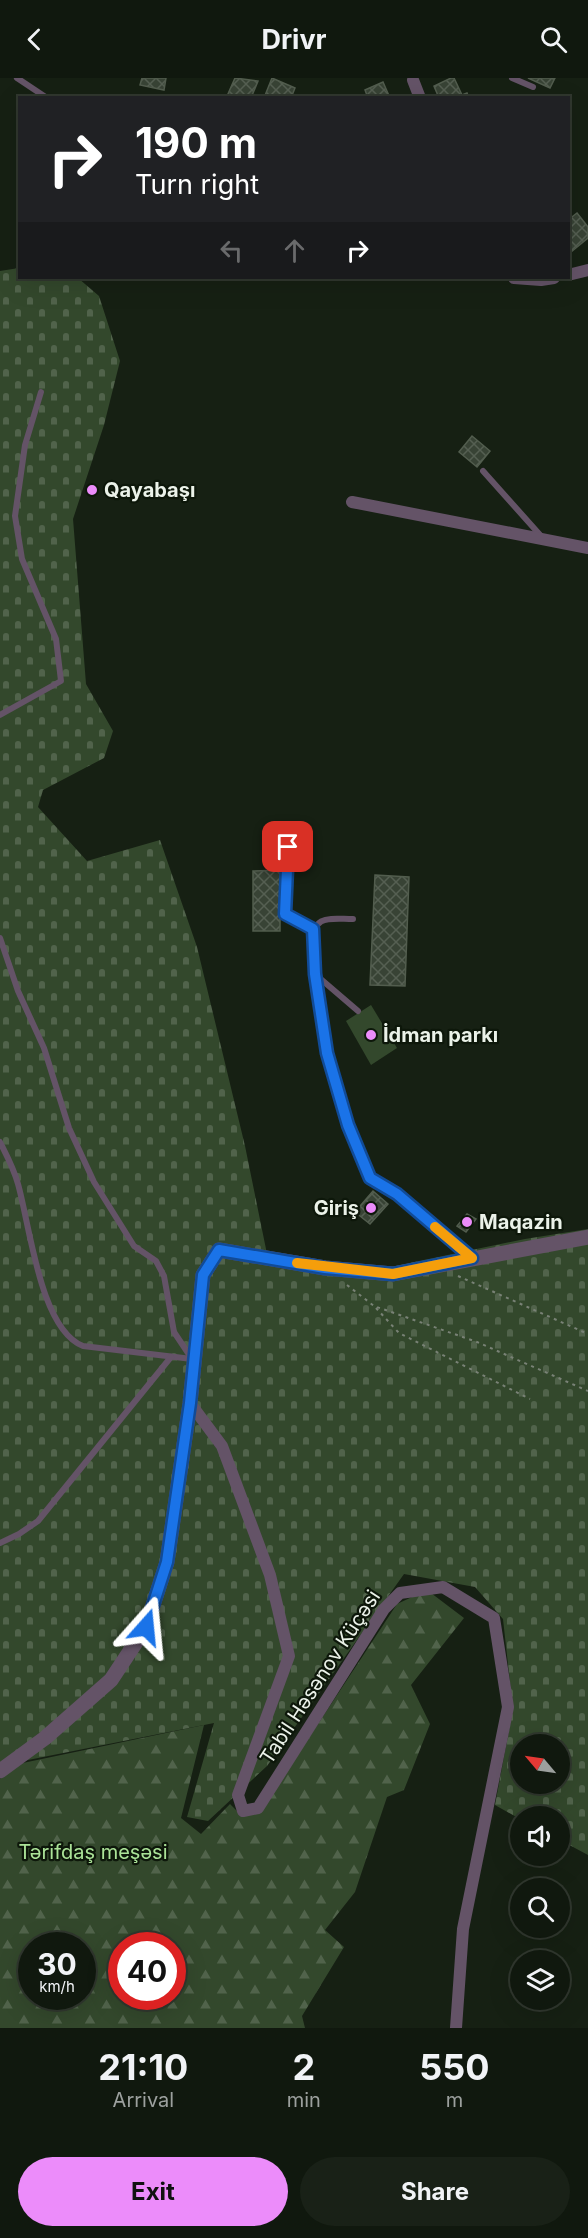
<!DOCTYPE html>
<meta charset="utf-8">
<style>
:root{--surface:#10180e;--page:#192117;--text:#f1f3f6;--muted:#9ca09e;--line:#30372e;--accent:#ec8cfa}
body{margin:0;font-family:Inter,sans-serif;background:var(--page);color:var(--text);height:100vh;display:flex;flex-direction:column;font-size:22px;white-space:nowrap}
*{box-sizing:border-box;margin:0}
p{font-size:20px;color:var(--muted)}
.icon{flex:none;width:33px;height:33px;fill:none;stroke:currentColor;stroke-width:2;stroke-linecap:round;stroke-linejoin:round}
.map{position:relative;height:1950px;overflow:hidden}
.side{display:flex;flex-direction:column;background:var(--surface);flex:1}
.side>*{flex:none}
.hud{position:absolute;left:18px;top:18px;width:552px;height:183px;border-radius:0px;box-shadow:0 6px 24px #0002,0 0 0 2px var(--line);background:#202124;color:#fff;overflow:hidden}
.needle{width:39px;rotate:299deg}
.tools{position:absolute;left:510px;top:1656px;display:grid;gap:12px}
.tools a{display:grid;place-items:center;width:60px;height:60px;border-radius:50%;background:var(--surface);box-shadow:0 6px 24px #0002,0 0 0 2px var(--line);font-size:30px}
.speed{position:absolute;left:18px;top:1854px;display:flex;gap:12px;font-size:30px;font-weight:700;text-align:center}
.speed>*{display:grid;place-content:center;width:78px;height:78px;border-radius:50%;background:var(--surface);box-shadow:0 6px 24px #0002,0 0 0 2px var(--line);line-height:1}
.speed small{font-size:15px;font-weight:400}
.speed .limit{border:9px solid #d22;background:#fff;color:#111}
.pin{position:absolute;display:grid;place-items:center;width:51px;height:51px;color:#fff;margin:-26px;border-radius:12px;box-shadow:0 3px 9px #0006}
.me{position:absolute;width:66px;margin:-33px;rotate:18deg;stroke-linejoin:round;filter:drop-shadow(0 0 4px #0008)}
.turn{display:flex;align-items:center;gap:21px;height:126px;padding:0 18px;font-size:27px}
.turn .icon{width:78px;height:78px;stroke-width:2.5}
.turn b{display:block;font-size:42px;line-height:51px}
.lanes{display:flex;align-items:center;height:57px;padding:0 18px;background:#0003;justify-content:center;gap:30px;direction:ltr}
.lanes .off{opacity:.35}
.eta{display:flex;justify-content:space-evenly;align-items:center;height:102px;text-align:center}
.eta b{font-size:36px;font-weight:700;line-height:42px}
.action{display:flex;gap:12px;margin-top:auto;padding:12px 18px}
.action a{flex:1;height:69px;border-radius:36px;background:var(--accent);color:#111;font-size:24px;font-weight:700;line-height:69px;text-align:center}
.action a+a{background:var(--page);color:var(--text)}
header{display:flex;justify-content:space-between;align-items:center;height:78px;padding:0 18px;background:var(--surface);font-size:27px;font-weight:700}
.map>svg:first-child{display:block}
.forest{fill:url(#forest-firs);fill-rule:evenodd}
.cemetery{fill:url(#cemetery-stones);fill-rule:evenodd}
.pitch{fill:#33482c}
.building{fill:url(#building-cross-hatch);stroke:#525d4e;stroke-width:1.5}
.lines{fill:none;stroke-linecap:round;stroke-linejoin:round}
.path{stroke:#798276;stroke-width:2;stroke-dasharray:3 4.5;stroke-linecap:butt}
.service{stroke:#645367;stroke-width:6}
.minor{stroke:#645367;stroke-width:12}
.tertiary{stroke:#645367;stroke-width:15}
.route-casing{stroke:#114b97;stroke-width:15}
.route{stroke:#1a73e8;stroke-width:10}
.slow{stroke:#f59e0b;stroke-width:10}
.poi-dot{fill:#ec8cfa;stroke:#0d170a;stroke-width:2}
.labels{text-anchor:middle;stroke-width:4.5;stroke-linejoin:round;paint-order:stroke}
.poi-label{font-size:20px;font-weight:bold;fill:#ebf2e9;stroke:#0d170a;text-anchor:start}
.street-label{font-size:20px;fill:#ebf2e9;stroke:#0d170a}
.park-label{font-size:20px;fill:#abe398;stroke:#0d170a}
</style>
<header><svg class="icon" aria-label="back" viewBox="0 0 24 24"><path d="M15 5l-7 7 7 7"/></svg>Drivr<svg class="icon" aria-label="search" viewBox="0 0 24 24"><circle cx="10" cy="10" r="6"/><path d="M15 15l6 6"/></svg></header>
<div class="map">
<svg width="588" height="1950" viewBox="0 0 588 1950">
<defs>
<pattern id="forest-firs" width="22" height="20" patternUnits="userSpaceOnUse" patternTransform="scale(1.5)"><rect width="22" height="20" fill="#33482c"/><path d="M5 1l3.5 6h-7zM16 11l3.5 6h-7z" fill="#51634b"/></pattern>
<pattern id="cemetery-stones" width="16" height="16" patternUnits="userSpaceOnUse" patternTransform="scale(1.5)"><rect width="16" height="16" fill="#33482c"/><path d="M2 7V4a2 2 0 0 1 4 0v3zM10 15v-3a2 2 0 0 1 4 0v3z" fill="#51634b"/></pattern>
<pattern id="building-cross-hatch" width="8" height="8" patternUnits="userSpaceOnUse" patternTransform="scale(1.5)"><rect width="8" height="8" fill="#384335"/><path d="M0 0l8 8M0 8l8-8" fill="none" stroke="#555f52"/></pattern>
</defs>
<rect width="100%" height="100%" fill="#162013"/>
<path class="forest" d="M427,1512l37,28 -53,67 19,39 -26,66 -17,7 -32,95 -30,38 19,17 -42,69 3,12h-305v-249l18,-15 186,-39 -23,93 20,16 29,-30 10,10 22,-5 135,-205zM32,1868h50v50h-50zM122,1868h50v50h-50z"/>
<path class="cemetery" d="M19,190l1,10h58l21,18 21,65 -16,64 -31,94 13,165 27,47 -9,27 -61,32 -5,17 49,54 73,-21 37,107 48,199 22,108 80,22 178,-37 63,-10v626l-28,-15v-24h-40v3l-25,-14 18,-96 -10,-90 -28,-32 -71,-13 -137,192 -59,55 -21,-4 27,-94 -196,39 -18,14v-1505zM520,1666h40v40h-40z"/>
<polygon class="pitch" points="371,927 397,970 371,987 346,943"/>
<g class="building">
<polygon points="142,0 166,0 164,12 140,7"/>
<polygon points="235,0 258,3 251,20 236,20 228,16"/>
<polygon points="272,0 295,10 291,20 264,20"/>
<polygon points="451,0 454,0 462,17 467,15 469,20 439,20 434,8"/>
<polygon points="528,0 555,0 550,10"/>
<polygon points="383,4 390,20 368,20 365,12"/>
<polygon points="577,135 588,149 588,160 571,174 568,170 568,142"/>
<polygon points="472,358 490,373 477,389 459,374"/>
<polygon points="280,792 280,853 253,853 253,793"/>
<polygon points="375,797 409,799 405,908 370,907"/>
<polygon points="373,1113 388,1126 370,1146 355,1134"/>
<polygon points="467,1136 476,1141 466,1154 457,1148"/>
</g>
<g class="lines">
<g class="path">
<polyline points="458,1198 588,1256"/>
<polyline points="347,1207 374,1228 477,1264 588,1313"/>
<polyline points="376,1230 399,1255 530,1321"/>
</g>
<g class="service">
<polyline points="17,0 47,20"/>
<polyline points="512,0 533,9"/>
<polyline points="483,393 541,458"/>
<polyline points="0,637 61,603 56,561 22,481 15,438 25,367 41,314"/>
<polyline points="288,769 285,836 313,851"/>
<path d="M353,841c-24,0 -40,-5 -41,25l15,109 21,72 22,53 27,16 75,64"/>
<polyline points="0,860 18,913 44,970 69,1050 94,1104 134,1168 156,1183 164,1198 174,1254 192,1281"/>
<polyline points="316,897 358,933"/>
<path d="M0,1064c7,14 14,27 18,42 12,42 22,145 65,162l109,13"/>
<polyline points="0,1465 19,1456 38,1443 171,1279"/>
</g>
<g class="minor">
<polyline points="413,2 420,20"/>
<polyline points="568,197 588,192"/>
<polyline points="514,200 541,202 554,200"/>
<polyline points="352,424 588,470"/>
<polyline points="190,1325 222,1368 270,1497 289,1578 238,1717 243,1733 258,1730 384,1531 400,1515 443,1509 494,1540 508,1629 463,1851 456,1950"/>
</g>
<polyline class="tertiary" points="0,1693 45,1660 111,1602 146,1549 167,1484 190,1325 203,1197 219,1172 325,1190 393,1196 588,1159"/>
</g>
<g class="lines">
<g class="route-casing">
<polyline id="route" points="146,1549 167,1484 190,1325 203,1197 219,1172 325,1190 393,1196 472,1180 397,1116 370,1100 348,1047 327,975 315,896 313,851 285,836 288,769"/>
</g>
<use href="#route" class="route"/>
<polyline class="slow" points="297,1185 393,1196 472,1180 435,1149"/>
</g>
<g class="poi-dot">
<circle cx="92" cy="412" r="6"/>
<circle cx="371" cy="957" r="6"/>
<circle cx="371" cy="1130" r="6"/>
<circle cx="467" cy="1144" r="6"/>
</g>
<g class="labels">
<g class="poi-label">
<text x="104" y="419">Qayabaşı</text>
<text x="383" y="964">İdman parkı</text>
<text x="359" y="1137" text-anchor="end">Giriş</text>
<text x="479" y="1151">Maqazin</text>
</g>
<g class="street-label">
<text transform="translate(320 1599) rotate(-57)" y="7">Tabil Həsənov Küçəsi</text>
</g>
<g class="park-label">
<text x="93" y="1781">Tərifdaş meşəsi</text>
</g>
</g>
</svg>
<div class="tools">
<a><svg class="needle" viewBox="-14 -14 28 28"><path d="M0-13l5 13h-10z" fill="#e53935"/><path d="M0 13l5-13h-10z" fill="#9ca09e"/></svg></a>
<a><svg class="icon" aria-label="sound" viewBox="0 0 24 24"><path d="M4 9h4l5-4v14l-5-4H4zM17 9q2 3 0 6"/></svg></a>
<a><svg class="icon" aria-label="search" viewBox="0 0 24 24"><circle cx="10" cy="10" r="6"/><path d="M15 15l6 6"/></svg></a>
<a><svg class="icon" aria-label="layers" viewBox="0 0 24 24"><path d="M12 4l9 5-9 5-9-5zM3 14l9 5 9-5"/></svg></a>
</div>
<div class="speed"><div>30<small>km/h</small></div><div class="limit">40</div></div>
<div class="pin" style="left:288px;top:769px;background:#d93025"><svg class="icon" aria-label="arrive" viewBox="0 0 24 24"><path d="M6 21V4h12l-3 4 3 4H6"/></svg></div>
<svg class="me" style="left:146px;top:1549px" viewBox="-20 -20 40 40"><path d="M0-17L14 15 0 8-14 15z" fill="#1a73e8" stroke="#fff" stroke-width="4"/></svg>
<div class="hud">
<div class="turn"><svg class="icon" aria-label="right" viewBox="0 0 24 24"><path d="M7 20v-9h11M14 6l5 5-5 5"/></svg><div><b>190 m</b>Turn right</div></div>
<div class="lanes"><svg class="icon off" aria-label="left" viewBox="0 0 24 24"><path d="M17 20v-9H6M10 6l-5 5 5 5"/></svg><svg class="icon off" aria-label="ahead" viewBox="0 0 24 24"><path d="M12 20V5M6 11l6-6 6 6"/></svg><svg class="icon" aria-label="right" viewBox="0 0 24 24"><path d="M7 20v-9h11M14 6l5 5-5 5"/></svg></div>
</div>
</div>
<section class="side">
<div class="eta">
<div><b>21:10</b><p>Arrival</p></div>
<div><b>2</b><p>min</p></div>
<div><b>550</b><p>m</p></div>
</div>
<div class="action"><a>Exit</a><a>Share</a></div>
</section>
